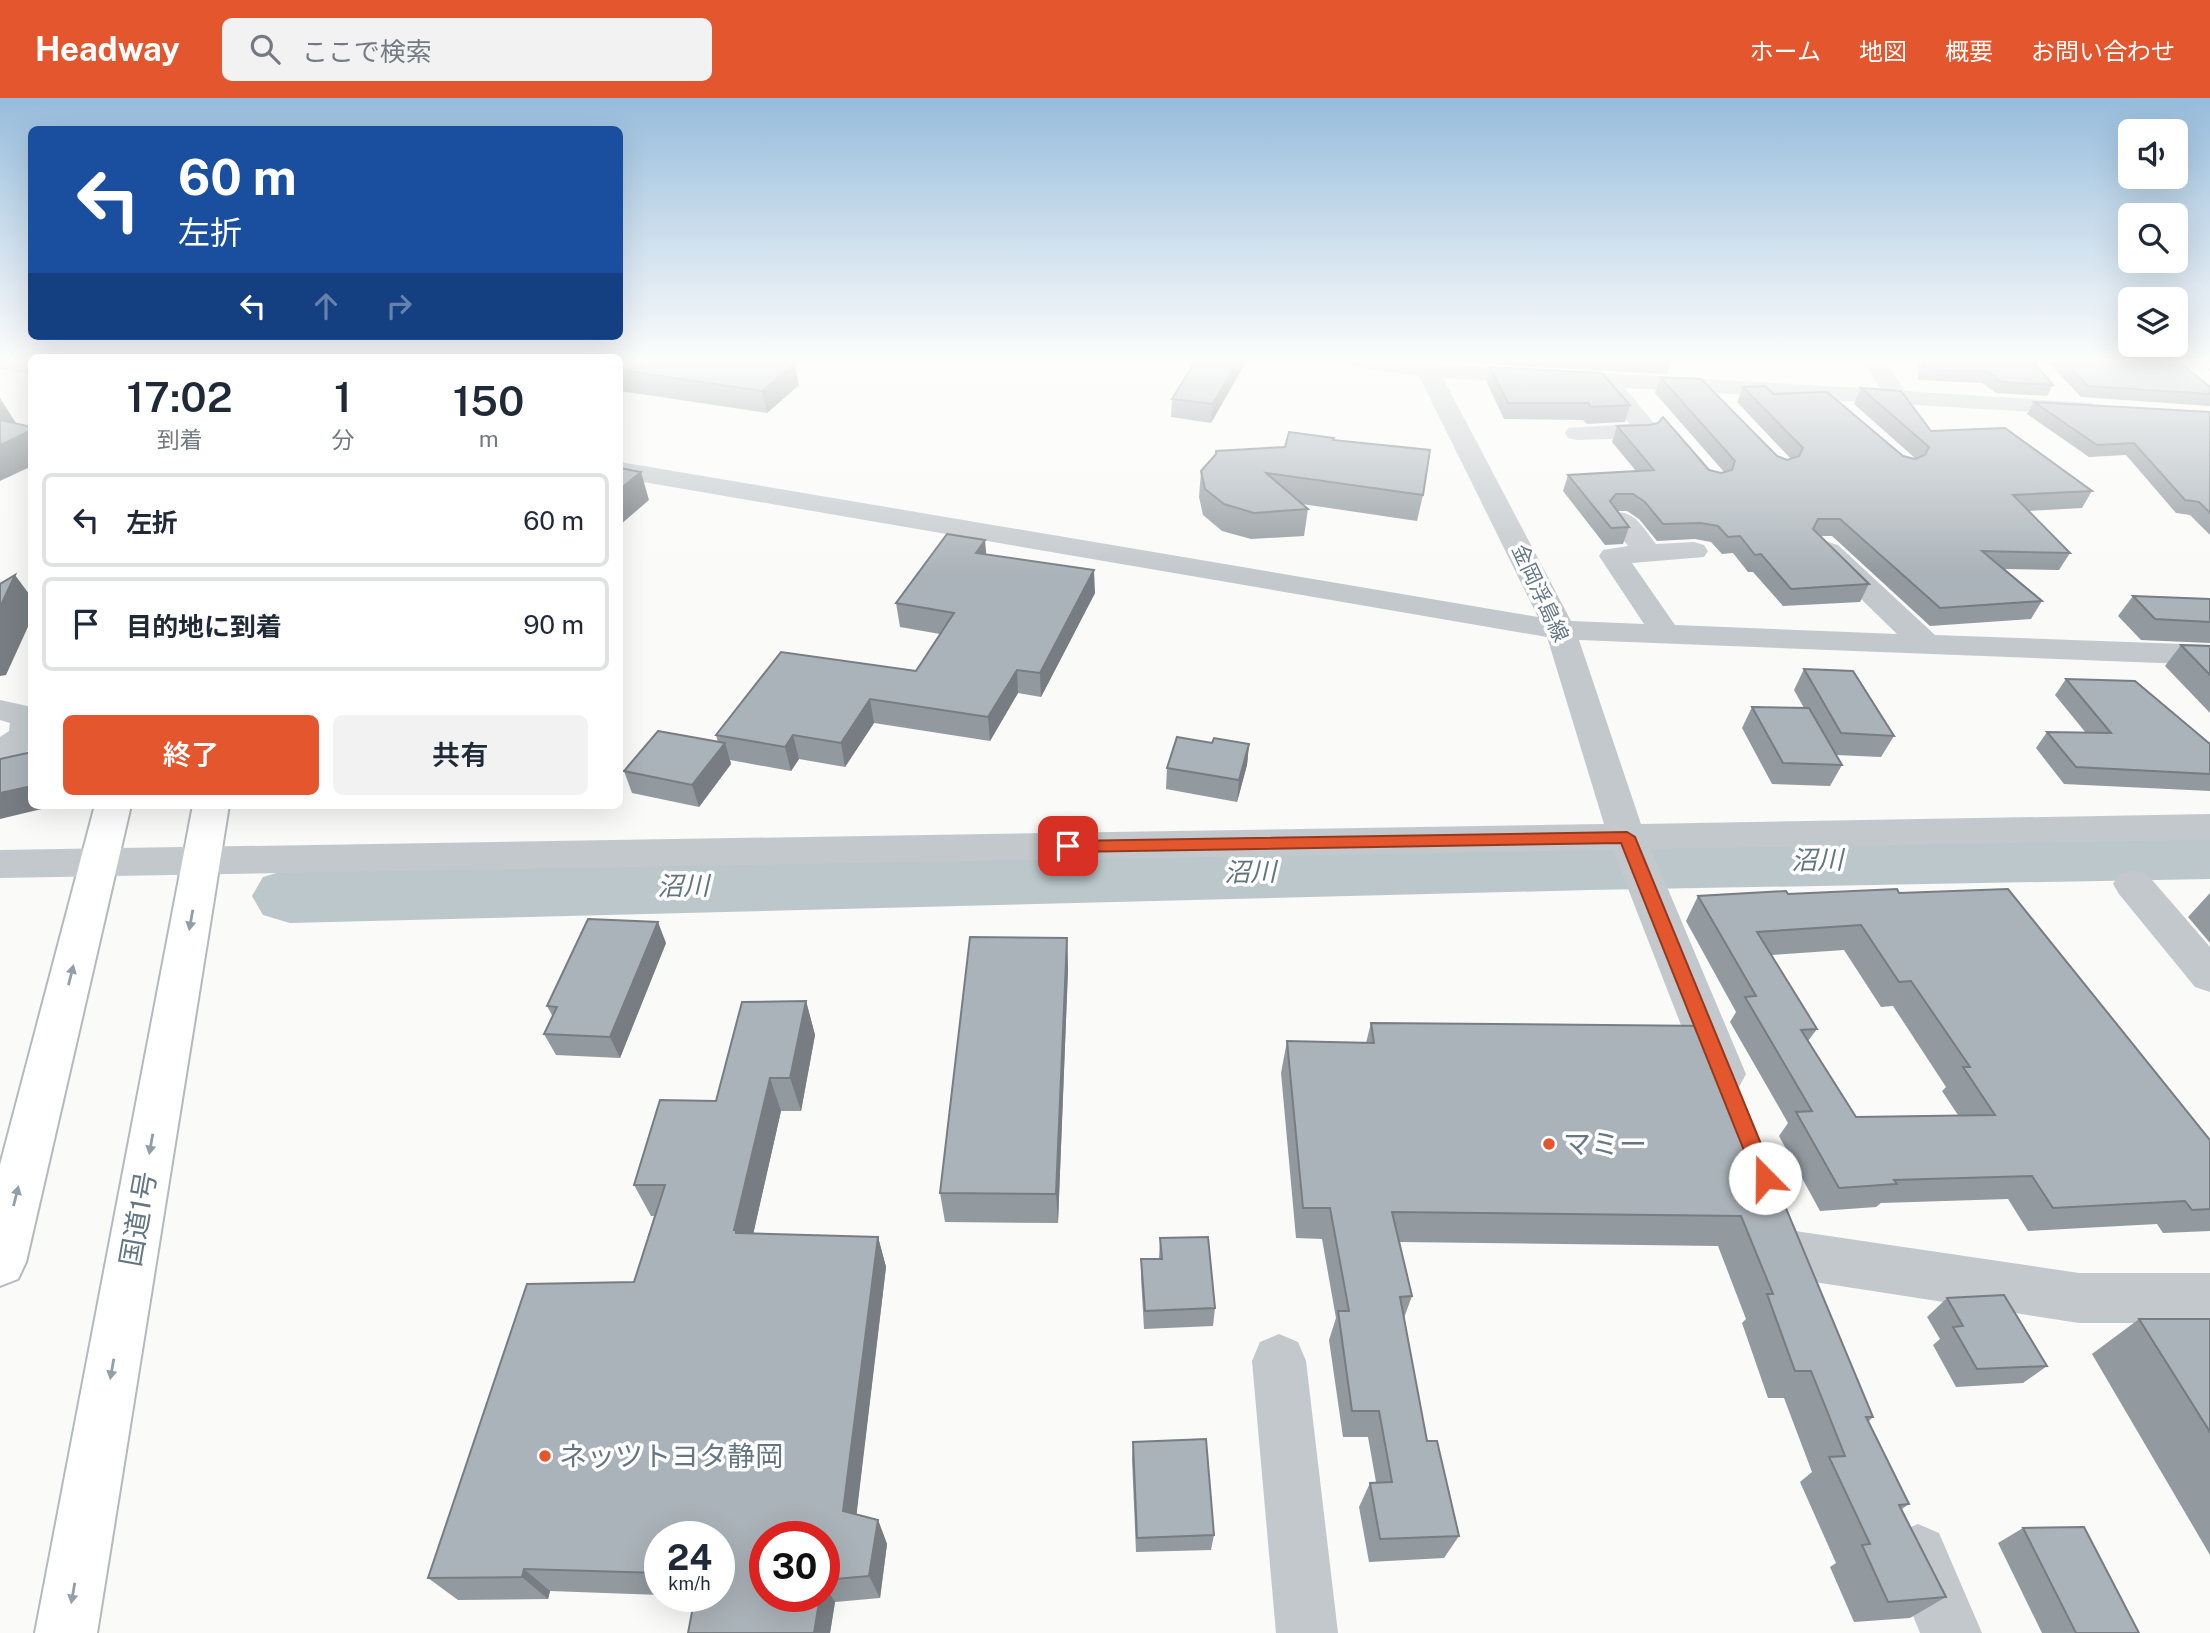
<!DOCTYPE html>
<html lang="ja">
<meta charset="utf-8">
<style>
:root{--surface:#fff;--page:#f2f2f3;--text:#1f2937;--muted:#747a83;--line:#e0e1e3;--accent:#e4572e}
body{margin:0;font-family:"Public Sans","Noto Sans JP",sans-serif;background:var(--page);color:var(--text);height:100vh;display:flex;flex-direction:column;font-size:26px;white-space:nowrap}
*{box-sizing:border-box;margin:0}
p{font-size:23px;color:var(--muted)}
.icon{flex:none;width:38px;height:38px;fill:none;stroke:currentColor;stroke-width:2;stroke-linecap:round;stroke-linejoin:round}
.map{position:relative;flex:1;overflow:hidden}
.side{position:absolute;left:28px;top:256px;width:595px;height:455px;display:flex;flex-direction:column;background:var(--surface);border-radius:10px;box-shadow:0 7px 28px #0002}
.side>*{flex:none}
.guide{position:absolute;left:28px;top:28px;width:595px;height:214px;border-radius:10px;box-shadow:0 7px 28px #0002;background:#1a4fa0;color:#fff;overflow:hidden}
.buttons{position:absolute;left:2118px;top:21px;display:grid;gap:14px}
.buttons a{display:grid;place-items:center;width:70px;height:70px;border-radius:10px;background:var(--surface);box-shadow:0 7px 28px #0002;font-size:35px}
.speed{position:absolute;left:644px;top:1423px;display:flex;gap:14px;font-size:35px;font-weight:700;text-align:center}
.speed>*{display:grid;place-content:center;width:91px;height:91px;border-radius:50%;background:var(--surface);box-shadow:0 7px 28px #0002;line-height:1}
.speed small{font-size:18px;font-weight:400}
.speed .limit{border:10px solid #d22;background:#fff;color:#111}
.pin{position:absolute;display:grid;place-items:center;width:60px;height:60px;color:#fff;margin:-30px;border-radius:14px;box-shadow:0 4px 10px #0006}
.me{position:absolute;width:77px;margin:-38px;rotate:338deg;stroke-linejoin:round;filter:drop-shadow(0 0 5px #0008)}
.turn{display:flex;align-items:center;gap:24px;height:147px;padding:0 35px;font-size:32px}
.turn .icon{width:91px;height:91px;stroke-width:2.5}
.turn b{display:block;font-size:49px;line-height:60px}
.lanes{display:flex;align-items:center;height:66px;padding:0 35px;background:#0003;justify-content:center;gap:35px;direction:ltr}
.lanes .off{opacity:.35}
.eta{display:flex;justify-content:space-evenly;align-items:center;height:119px;text-align:center}
.eta b{font-size:42px;font-weight:600;line-height:49px}
.primary-button{display:flex;gap:14px;margin-top:auto;padding:14px 35px}
.primary-button a{flex:1;height:80px;border-radius:10px;background:var(--accent);color:#fff;font-size:28px;font-weight:600;line-height:80px;text-align:center}
.primary-button a+a{background:var(--page);color:var(--text)}
ul{padding:0;list-style:none}
li{display:flex;align-items:center;gap:21px;height:94px;margin:0 14px 10px;padding:0 21px;border:4px solid var(--line);border-radius:10px}
li div{flex:1}
li b{display:block;font-size:26px}
li em{font-style:normal}
header{display:flex;align-items:center;gap:42px;box-sizing:border-box;height:98px;padding:0 35px;background:var(--accent);color:#fff}
header strong{font-size:33px}
nav{display:flex;gap:38px;margin-inline-start:auto;font-size:24px}
.search{width:490px;height:63px;background:var(--page);display:flex;align-items:center;gap:18px;box-sizing:border-box;padding:0 24px;border-radius:10px;color:var(--muted);font-size:26px}
.map>svg:first-child{display:block}
.lines{fill:none;stroke-linecap:round;stroke-linejoin:round}
.river{fill:#bbc7cb;fill-rule:evenodd}
.major-casing{stroke:#b5babe;stroke-width:4}
.highway-casing{stroke:#b4b9bd;stroke-width:4}
.minor{fill:#c3c8cc;fill-rule:evenodd}
.major{fill:#fff;fill-rule:evenodd}
.highway{fill:#fff;fill-rule:evenodd}
.wall{fill:#929a9f;fill-rule:evenodd}
.shaded-wall{fill:#777d82}
.building{fill:#aab3b9;stroke:#777d82;stroke-width:2;fill-rule:evenodd}
.oneway{fill:#939fa8}
.route{fill:#e4572e;stroke:#94391e;stroke-width:2}
.poi-dot{fill:#e4572e;stroke:#fff;stroke-width:2.5}
.labels{text-anchor:middle;stroke-width:7;stroke-linejoin:round;paint-order:stroke}
.far-street-label{font-size:21px;fill:#657683;stroke:#fff}
.water-label{font-size:26px;font-style:italic;fill:#60757c;stroke:#fff}
.near-poi-label{font-size:28px;fill:#657683;stroke:#fff;text-anchor:start}
.near-street-label{font-size:28px;fill:#657683;stroke:#fff}
</style>
<header>
<strong>Headway</strong>
<div class="search"><svg class="icon" aria-label="search" viewBox="0 0 24 24"><circle cx="10" cy="10" r="6"/><path d="M15 15l6 6"/></svg>ここで検索</div>
<nav><a>ホーム</a><a>地図</a><a>概要</a><a>お問い合わせ</a></nav>
</header>
<div class="map">
<svg width="2210" height="1535" viewBox="0 0 2210 1535">
<rect width="100%" height="100%" fill="#fafaf8"/>
<g class="lines">
<polygon class="river" points="2210,731 2210,781 1589,792 290,825 263,817 252,798 263,779 290,771 1589,740"/>
<g class="major-casing">
<polygon id="major" points="2160,262 2189,262 2210,273 2210,289 2163,267"/>
</g>
<g class="highway-casing">
<g id="highway">
<polygon points="95,707 131,707 26,1164 18,1181 0,1188 0,1067"/>
<polygon points="193,707 229,707 97,1535 35,1535"/>
</g>
</g>
<g class="minor">
<polygon points="0,262 32,262 32,276 0,271"/>
<path d="M1345,262h89l2,4 445,25 -19,-29h23l20,31 187,12 4,5 -4,5 -8,2 -459,-27 33,40 -6,8 -9,2 -66,2 -9,-2 -3,-5 3,-5 62,-4 -32,-37 -155,-9 128,243 73,3 -45,-68 4,-6 25,-4 -21,-27 4,-6c23,-5 32,15 45,31l38,-2 10,3 4,6 -4,6 -72,6 43,62 222,9 -79,-77 -4,-6 4,-6 10,-3 10,3 97,90 275,10v20l-631,-25 62,184 569,-10v26l-559,9 95,225 -7,13 -16,6 -16,-6 -7,-13 -87,-224 -1613,28v-28l1604,-26 -57,-187 -927,-159v-16l918,155 -119,-241 -63,-9 -8,-2z"/>
<polygon points="0,602 32,609 32,650 12,664 0,667 0,639 9,633 10,625 0,622"/>
<polygon points="2133,772 2147,776 2210,849 2210,894 2195,889 2119,796 2113,786 2119,776"/>
<polygon points="1795,1133 2079,1175 2210,1175 2210,1225 2079,1225 1795,1181 1777,1174 1770,1157 1777,1140"/>
<polygon points="1279,1236 1298,1244 1306,1263 1338,1535 1276,1535 1252,1263 1260,1244"/>
<polygon points="1918,1426 1939,1435 1982,1535 1920,1535 1888,1456 1897,1435"/>
</g>
<use href="#major" class="major"/>
<use href="#highway" class="highway"/>
</g>
<g class="wall">
<polygon points="620,262 799,287 767,315 620,293"/>
<polygon points="1196,262 1247,262 1211,325 1171,319 1172,301"/>
<polygon points="1478,262 1672,262 1667,276 1478,266"/>
<polygon points="1918,262 2032,262 2053,287 2047,298 1996,295 1982,285 1918,282"/>
<polygon points="2046,262 2177,262 2210,289 2210,308 2081,299"/>
<polygon points="1490,269 1630,307 1625,324 1587,326 1583,322 1504,321 1487,285"/>
<polygon points="1660,279 1777,358 1787,362 1791,361 1737,304 1743,289 1774,296 1903,358 1916,361 1854,306 1861,290 1931,333 2092,393 2082,410 2028,413 2070,455 2059,472 2003,471 2042,503 2031,521 1930,528 1832,438 1820,438 1869,486 1860,504 1783,508 1753,474 1748,474 1733,455 1722,456 1711,444 1695,441 1657,443 1639,421 1627,413 1617,413 1629,429 1623,446 1605,447 1563,393 1568,377 1636,373 1612,344 1617,328 1709,372 1721,375 1724,374 1655,295"/>
<polygon points="2034,304 2210,314 2210,437 2190,417 2176,415 2126,357 2089,359 2027,316"/>
<polygon points="1333,342 1423,397 1417,423 1302,406 1308,411 1304,438 1251,441 1222,433 1203,417 1199,399 1201,373 1285,349"/>
<polygon points="987,456 1095,495 1041,599 1018,595 990,643 874,625 845,669 799,661 791,673 730,662 731,666 699,709 632,695 624,673 718,644 716,637 916,573 940,536 900,529 896,505"/>
<polygon points="2133,498 2210,501 2210,545 2141,542 2118,518"/>
<polygon points="2181,547 2210,548 2210,615 2165,568"/>
<polygon points="1804,571 1894,638 1881,659 1836,657 1842,667 1830,688 1772,686 1742,630 1752,609 1804,610 1794,592"/>
<polygon points="2066,581 2210,646 2210,693 2064,686 2036,650 2047,634 2086,635 2055,597"/>
<polygon points="1212,645 1249,646 1247,667 1237,704 1166,691 1167,670"/>
<path d="M1899,795l311,247v91l-47,2 -6,-9 -129,7 -20,-32 -127,4 -5,4 -56,4 -41,-75 9,-13 -58,-101 6,-10 -50,-91 12,-25zM1844,852l37,57 12,-1 53,81 -4,4 16,24 -102,2 -48,-76 9,-12 -46,-74z"/>
<polygon points="2210,795 2210,845 2188,819"/>
<polygon points="1067,840 1068,871 1058,1125 945,1124 940,1095"/>
<polygon points="666,845 620,960 556,957 544,936 553,919 547,908"/>
<path d="M806,903l9,34 -14,76h-20l-28,123 125,3 8,30 -30,248 22,5 9,24 -7,54 -45,4 -5,31h-142l7,-37h24v-60h-59v59l-110,-4 -2,8 -90,1 -30,-22 99,-294 107,-2 20,-66h-3l-17,-31 26,-85 56,1 26,-99zM765,1438h59v60h-59z"/>
<polygon points="1371,925 1710,928 1873,1319 1868,1324 1909,1406 1902,1411 1946,1499 1910,1520 1854,1524 1830,1469 1836,1465 1800,1384 1812,1374 1784,1300 1768,1300 1742,1225 1746,1221 1718,1148 1399,1144 1412,1198 1404,1220 1427,1343 1459,1438 1444,1460 1369,1464 1359,1409 1370,1385 1376,1384 1368,1339 1343,1339 1329,1242 1336,1220 1322,1141 1296,1140 1281,975 1287,943 1366,945"/>
<polygon points="1160,1140 1215,1210 1213,1228 1144,1231 1141,1180 1141,1161 1159,1161"/>
<polygon points="1947,1200 2047,1268 2023,1285 1956,1289 1933,1247 1940,1241 1927,1219"/>
<polygon points="2139,1221 2210,1221 2210,1457 2092,1256"/>
<polygon points="1133,1344 1214,1437 1211,1452 1136,1454 1132,1361"/>
<polygon points="2023,1430 2139,1535 2042,1535 1998,1445"/>
</g>
<g class="shaded-wall">
<polygon points="1238,262 1247,262 1211,325 1213,306"/>
<polygon points="795,265 799,287 767,315 762,293"/>
<polygon points="0,300 16,325 0,332"/>
<polygon points="32,332 32,368 0,383 0,347"/>
<polygon points="641,374 649,402 620,427 620,391"/>
<polygon points="985,442 987,465 976,455"/>
<polygon points="1094,472 1095,495 1041,599 1040,575"/>
<polygon points="15,477 32,500 32,520 6,577 0,578 0,509"/>
<polygon points="1017,572 1018,595 990,643 988,619"/>
<polygon points="870,601 874,625 845,669 841,645"/>
<polygon points="793,637 799,661 791,673 785,649"/>
<polygon points="725,645 731,666 699,709 692,687"/>
<polygon points="1249,646 1247,667 1237,704 1239,682"/>
<polygon points="32,688 32,707 51,707 50,709 0,721 0,695"/>
<polygon points="658,824 666,845 620,960 610,939"/>
<polygon points="1067,840 1068,871 1058,1125 1056,1096"/>
<polygon points="806,903 815,937 801,1013 790,980"/>
<polygon points="770,980 781,1013 748,1159 734,1132"/>
<polygon points="878,1139 886,1169 854,1438 843,1413"/>
<polygon points="878,1422 887,1446 880,1500 869,1478"/>
<polygon points="524,1471 550,1493 548,1501 522,1479"/>
<polygon points="824,1486 835,1504 830,1535 814,1535 820,1498 824,1498"/>
</g>
<g class="building">
<polygon points="620,262 776,262 795,265 762,293 620,272"/>
<polygon points="1196,262 1238,262 1213,306 1172,301"/>
<polygon points="1923,262 2032,262 2053,287 2002,284 1988,274 1923,271"/>
<polygon points="2062,262 2177,262 2210,289 2210,296 2088,288"/>
<polygon points="1490,269 1602,275 1630,307 1591,309 1588,305 1508,305"/>
<polygon points="1660,279 1701,281 1777,358 1787,362 1799,358 1803,350 1743,289 1765,288 1774,296 1827,294 1903,358 1915,361 1925,357 1929,349 1861,290 1901,293 1931,333 2005,330 2092,393 2013,397 2070,455 1982,453 2042,503 1940,510 1840,421 1818,421 1813,431 1869,486 1791,491 1761,456 1755,457 1740,438 1728,439 1718,428 1701,425 1663,426 1645,404 1633,396 1616,396 1610,403 1629,429 1611,430 1568,377 1654,372 1617,328 1649,327 1658,325 1663,319 1709,372 1721,375 1732,372 1735,363"/>
<polygon points="2034,304 2210,314 2210,415 2199,404 2185,402 2134,345 2097,347"/>
<polygon points="0,322 32,329 32,332 0,347"/>
<polygon points="1289,334 1334,340 1333,342 1430,352 1423,397 1266,375 1308,411 1254,415 1224,406 1205,391 1201,373 1216,356 1216,353 1285,349"/>
<polygon points="620,370 641,374 620,391"/>
<polygon points="947,436 985,442 976,455 1094,472 1040,575 1017,572 988,619 870,601 841,645 793,637 785,649 716,637 781,554 916,573 954,515 896,505"/>
<polygon points="15,477 0,509 0,486"/>
<polygon points="2133,498 2210,501 2210,524 2155,521"/>
<polygon points="2181,547 2210,548 2210,577"/>
<polygon points="1804,571 1853,573 1894,638 1841,635"/>
<polygon points="2066,581 2135,583 2210,646 2210,676 2076,669 2047,634 2111,635"/>
<polygon points="1752,609 1809,610 1842,667 1783,665"/>
<polygon points="658,633 725,645 692,687 624,673"/>
<polygon points="1177,639 1212,645 1214,640 1249,646 1239,682 1167,670"/>
<polygon points="32,654 32,688 0,695 0,661"/>
<path d="M1897,791l2,4 109,-4 202,251v69l-18,1 -7,-9 -132,7 -21,-32 -138,4 3,4 -58,4 -43,-76 16,-1 -67,-114 11,-1 -58,-100 88,-5 2,3zM1861,827l38,57 12,-1 59,86h-7l32,48 -139,2 -55,-87 16,-1 -60,-97z"/>
<polygon points="588,821 658,824 610,939 544,936 557,909 547,908"/>
<polygon points="970,839 1067,840 1056,1096 940,1095"/>
<polygon points="806,903 790,980 770,980 734,1132 736,1132 736,1135 878,1139 843,1413 878,1422 869,1478 824,1482 824,1438 765,1438 765,1498 820,1498 814,1535 688,1535 695,1498 719,1498 719,1438 660,1438 660,1475 524,1471 522,1479 428,1480 527,1186 634,1184 665,1087 634,1087 660,1002 716,1003 742,904"/>
<polygon points="1371,925 1710,928 1873,1319 1866,1319 1909,1406 1899,1407 1946,1499 1888,1504 1862,1447 1870,1446 1829,1359 1845,1358 1811,1273 1795,1273 1767,1196 1773,1196 1741,1118 1392,1114 1412,1198 1400,1199 1427,1343 1437,1343 1459,1438 1380,1441 1370,1385 1392,1384 1379,1313 1352,1313 1338,1213 1349,1213 1330,1110 1303,1110 1287,943 1374,945"/>
<polygon points="1208,1139 1215,1210 1145,1213 1141,1161 1162,1161 1160,1140"/>
<polygon points="2004,1197 2047,1268 1977,1271 1953,1229 1963,1228 1947,1200"/>
<polygon points="2139,1221 2210,1221 2210,1334"/>
<polygon points="1206,1341 1214,1437 1137,1440 1133,1344"/>
<polygon points="2084,1429 2139,1535 2076,1535 2023,1430"/>
</g>
<defs><path id="oneway-solid" d="M-6-.8H1V-3.2L6.5 0L1 3.2V.8H-6Z" transform="scale(1.75)"/></defs>
<g class="oneway">
<use href="#oneway-solid" transform="translate(191 822) rotate(100)"/>
<use href="#oneway-solid" transform="translate(71 877) rotate(-76)"/>
<use href="#oneway-solid" transform="translate(151 1046) rotate(100)"/>
<use href="#oneway-solid" transform="translate(16 1098) rotate(-76)"/>
<use href="#oneway-solid" transform="translate(112 1271) rotate(100)"/>
<use href="#oneway-solid" transform="translate(73 1495) rotate(100)"/>
</g>
<linearGradient id="sky" x2="0" y2="1"><stop stop-color="#96bcdc"/><stop offset="0.55" stop-color="#fdfdfc"/><stop offset="1" stop-color="#fdfdfc" stop-opacity="0"/></linearGradient>
<rect width="2210" height="477" fill="url(#sky)"/>
<polygon class="route" points="1627,734 1635,739 1775,1080 1772,1086 1765,1089 1757,1086 1755,1080 1621,745 1068,754 1060,748 1068,743"/>
<g class="poi-dot">
<circle cx="1549" cy="1046" r="7"/>
<circle cx="545" cy="1358" r="7"/>
</g>
<g class="labels">
<g class="far-street-label">
<text transform="translate(1540 495) rotate(65)" y="7">金岡浮島線</text>
</g>
<g class="water-label">
<text transform="translate(1817 762) rotate(-1)" y="9">沼川</text>
<text transform="translate(1250 774) rotate(-1)" y="9">沼川</text>
<text transform="translate(683 788) rotate(-1)" y="9">沼川</text>
</g>
<g class="near-poi-label">
<text x="1563" y="1056">マミー</text>
<text x="559" y="1368">ネッツトヨタ静岡</text>
</g>
<g class="near-street-label">
<text transform="translate(138 1121) rotate(-80)" y="10">国道1号</text>
</g>
</g>
</svg>
<div class="buttons">
<a><svg class="icon" aria-label="sound" viewBox="0 0 24 24"><path d="M4 9h4l5-4v14l-5-4H4zM17 9q2 3 0 6"/></svg></a>
<a><svg class="icon" aria-label="search" viewBox="0 0 24 24"><circle cx="10" cy="10" r="6"/><path d="M15 15l6 6"/></svg></a>
<a><svg class="icon" aria-label="layers" viewBox="0 0 24 24"><path d="M12 4l9 5-9 5-9-5zM3 14l9 5 9-5"/></svg></a>
</div>
<div class="speed"><div>24<small>km/h</small></div><div class="limit">30</div></div>
<div class="pin" style="left:1068px;top:748px;background:#d93025"><svg class="icon" aria-label="arrive" viewBox="0 0 24 24"><path d="M6 21V4h12l-3 4 3 4H6"/></svg></div>
<svg class="me" style="left:1765px;top:1080px" viewBox="-20 -20 40 40"><circle r="19" fill="#fff"/><path d="M0-13L10 11 0 6-10 11z" fill="#e4572e"/></svg>
<div class="guide">
<div class="turn"><svg class="icon" aria-label="left" viewBox="0 0 24 24"><path d="M17 20v-9H6M10 6l-5 5 5 5"/></svg><div><b>60 m</b>左折</div></div>
<div class="lanes"><svg class="icon" aria-label="left" viewBox="0 0 24 24"><path d="M17 20v-9H6M10 6l-5 5 5 5"/></svg><svg class="icon off" aria-label="ahead" viewBox="0 0 24 24"><path d="M12 20V5M6 11l6-6 6 6"/></svg><svg class="icon off" aria-label="right" viewBox="0 0 24 24"><path d="M7 20v-9h11M14 6l5 5-5 5"/></svg></div>
</div>
<section class="side">
<div class="eta">
<div><b>17:02</b><p>到着</p></div>
<div><b>1</b><p>分</p></div>
<div><b>150</b><p>m</p></div>
</div>
<ul>
<li><svg class="icon" aria-label="left" viewBox="0 0 24 24"><path d="M17 20v-9H6M10 6l-5 5 5 5"/></svg><div><b>左折</b></div><em>60 m</em></li>
<li><svg class="icon" aria-label="arrive" viewBox="0 0 24 24"><path d="M6 21V4h12l-3 4 3 4H6"/></svg><div><b>目的地に到着</b></div><em>90 m</em></li>
</ul>
<div class="primary-button"><a>終了</a><a>共有</a></div>
</section>
</div>
